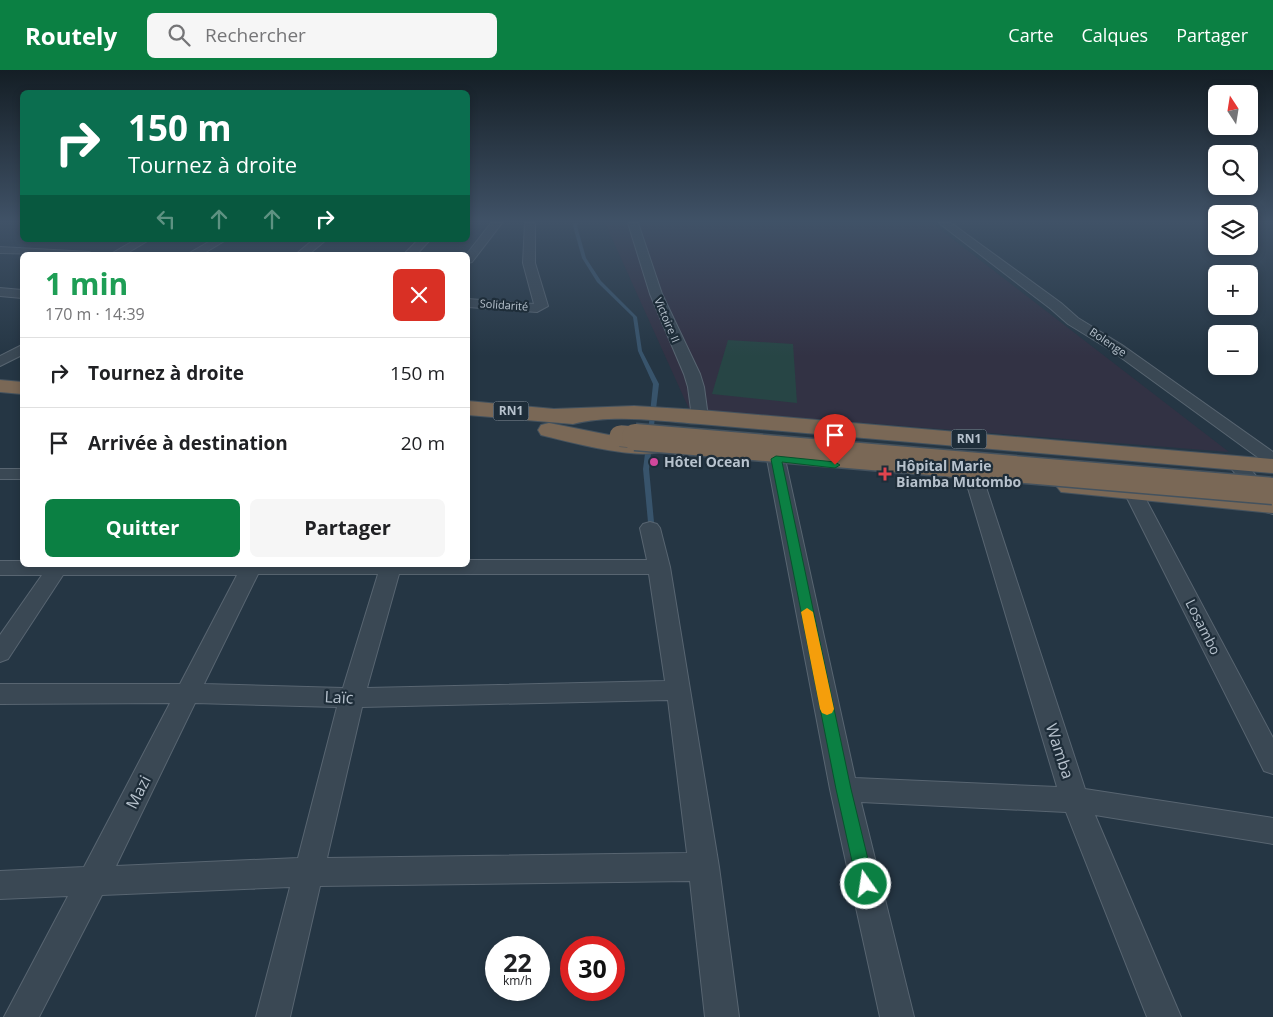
<!DOCTYPE html>
<html lang="fr">
<meta charset="utf-8">
<style>
:root{--surface:#fff;--page:#f6f6f6;--text:#202124;--muted:#757577;--line:#e0e0e0;--accent:#0b8043}
body{margin:0;font-family:"Open Sans",sans-serif;background:var(--page);color:var(--text);height:100vh;display:flex;flex-direction:column;font-size:19px;white-space:nowrap}
*{box-sizing:border-box;margin:0}
p{font-size:16px;color:var(--muted)}
.icon{flex:none;width:28px;height:28px;fill:none;stroke:currentColor;stroke-width:2;stroke-linecap:round;stroke-linejoin:round}
.map{position:relative;flex:1;overflow:hidden}
.sheet{position:absolute;left:20px;top:182px;width:450px;height:315px;display:flex;flex-direction:column;background:var(--surface);border-radius:8px;box-shadow:0 2px 8px #0003}
.sheet>*{flex:none}
.hud{position:absolute;left:20px;top:20px;width:450px;height:152px;border-radius:8px;box-shadow:0 2px 8px #0003;background:#0b6e4f;color:#fff;overflow:hidden}
.needle{width:32px;rotate:348deg}
.controls{position:absolute;left:1208px;top:15px;display:grid;gap:10px}
.controls a{display:grid;place-items:center;width:50px;height:50px;border-radius:8px;background:var(--surface);box-shadow:0 2px 8px #0003;font-size:25px}
.speed{position:absolute;left:485px;top:866px;display:flex;gap:10px;font-size:25px;font-weight:700;text-align:center}
.speed>*{display:grid;place-content:center;width:65px;height:65px;border-radius:50%;background:var(--surface);box-shadow:0 2px 8px #0003;line-height:1}
.speed small{font-size:12px;font-weight:400}
.speed .limit{border:8px solid #d22;background:#fff;color:#111}
.pin{position:absolute;display:grid;place-items:center;width:42px;height:42px;color:#fff;margin:-51px -21px;border-radius:50% 50% 50% 0;rotate:-45deg;box-shadow:0 0 5px #0007}
.pin .icon{rotate:45deg}
.me{position:absolute;width:55px;margin:-28px;rotate:347deg;stroke-linejoin:round;filter:drop-shadow(0 0 4px #0008)}
.turn{display:flex;align-items:center;gap:18px;height:105px;padding:0 25px;font-size:22px}
.turn .icon{width:65px;height:65px;stroke-width:2.5}
.turn b{display:block;font-size:35px;line-height:42px}
.lanes{display:flex;align-items:center;height:48px;padding:0 25px;background:#0003;justify-content:center;gap:25px;direction:ltr}
.lanes .off{opacity:.35}
.round{display:grid;place-items:center;flex:none;width:52px;height:52px;border-radius:8px;background:var(--page)}
.headline{display:flex;align-items:center;justify-content:space-between;height:85px;padding:0 25px}
h1{font-size:30px;font-weight:700;line-height:38px;color:#1e9e55}
.button{display:flex;gap:10px;margin-top:auto;padding:10px 25px}
.button a{flex:1;height:58px;border-radius:8px;background:var(--accent);color:#fff;font-size:20px;font-weight:700;line-height:58px;text-align:center}
.button a+a{background:var(--page);color:var(--text)}
ul{padding:0;list-style:none}
li{display:flex;align-items:center;gap:15px;height:70px;padding:0 25px;border-top:1px solid var(--line)}
li div{flex:1}
li b{display:block;font-size:19px}
li em{font-style:normal}
header{display:flex;align-items:center;gap:30px;box-sizing:border-box;height:70px;padding:0 25px;background:var(--accent);color:#fff}
header strong{font-size:24px}
nav{display:flex;gap:28px;margin-inline-start:auto;font-size:18px}
.search{width:350px;height:45px;background:var(--page);display:flex;align-items:center;gap:12px;box-sizing:border-box;padding:0 18px;border-radius:8px;color:var(--muted);font-size:19px}
.map>svg:first-child{display:block}
.medical{fill:#323244}
.green{fill:#274545}
.lines{fill:none;stroke-linecap:round;stroke-linejoin:round}
.stream{fill:#38546c;fill-rule:evenodd}
.street-casing{stroke:#586571;stroke-width:2}
.highway-casing{stroke:#44525e;stroke-width:2}
.street{fill:#3a4854;fill-rule:evenodd}
.highway{fill:#7a6856;fill-rule:evenodd}
.highway-bridge-far1-casing{stroke:#44525e;stroke-width:22;stroke-linecap:butt}
.highway-bridge-casing{stroke:#44525e;stroke-width:29;stroke-linecap:butt}
.highway-bridge-far1{stroke:#7a6856;stroke-width:21}
.highway-bridge{stroke:#7a6856;stroke-width:26}
.route{fill:#0b8043;stroke:#07532c}
.slow{fill:#f59e0b}
.hotel-dot{fill:#d1479c;stroke:#1e2d39;stroke-width:2}
.health-dot{fill:#e0444e;stroke:#1e2d39;stroke-width:2}
.labels{text-anchor:middle;stroke-width:4.5;stroke-linejoin:round;paint-order:stroke}
.far-street-label{font-size:11px;fill:#b7c2cd;stroke:#1e2d39}
.shield{fill:#1e2d39;stroke:#8995a1;stroke-width:1}
.shield-label{font-size:12px;font-weight:bold;fill:#b7c2cd}
.poi-label{font-size:14px;font-weight:bold;fill:#b7c2cd;stroke:#1e2d39;text-anchor:start}
.street-label{font-size:14px;fill:#b7c2cd;stroke:#1e2d39}
.near-street-label{font-size:16px;fill:#b7c2cd;stroke:#1e2d39}
</style>
<header>
<strong>Routely</strong>
<div class="search"><svg class="icon" aria-label="search" viewBox="0 0 24 24"><circle cx="10" cy="10" r="6"/><path d="M15 15l6 6"/></svg>Rechercher</div>
<nav><a>Carte</a><a>Calques</a><a>Partager</a></nav>
</header>
<div class="map">
<svg width="1273" height="947" viewBox="0 0 1273 947">
<rect width="100%" height="100%" fill="#253644"/>
<polygon class="medical" points="605,153 932,153 1229,382 689,339"/>
<polygon class="green" points="728,270 793,274 797,333 712,324"/>
<g class="lines">
<g class="stream">
<polygon points="574,153 578,153 577,156 586,188 601,211 637,247 642,281 659,314 653,364 649,364 648,363 653,314 638,281 633,247 597,212 582,188 573,156"/>
<polygon points="649,374 652,376 649,399 654,452 651,454 648,452 643,399 646,376"/>
</g>
<g class="street-casing">
<g id="street">
<polygon points="491,153 502,153 472,192 468,193 468,185 466,185"/>
<polygon points="525,153 535,153 535,193 548,236 537,242 468,237 468,229 534,234 523,193"/>
<polygon points="628,153 638,153 662,224 700,304 704,317 708,347 706,350 694,350 692,347 688,317 684,304 650,224"/>
<polygon points="939,153 951,153 1061,233 1078,248 1122,275 1273,382 1273,395 1267,394 1112,281 1068,254 1051,239"/>
<polygon points="135,170 149,170 124,185 109,185"/>
<polygon points="212,170 226,170 201,185 186,185"/>
<polygon points="313,170 326,170 308,185 295,185"/>
<polygon points="418,170 430,170 416,185 403,185"/>
<polygon points="0,177 89,182 95,185 0,183"/>
<polygon points="0,218 22,220 22,228 0,226"/>
<polygon points="22,275 22,285 0,296 0,286"/>
<polygon points="776,384 782,385 785,389 855,708 1057,717 965,408 968,404 974,403 980,404 983,408 1085,719 1273,748 1273,774 1095,745 1181,947 1147,947 1066,742 861,732 914,947 880,947 830,719 767,389 770,385"/>
<polygon points="1235,387 1241,388 1273,426 1273,444 1266,442 1226,392 1229,388"/>
<rect x="0" y="399" width="22" height="10"/>
<polygon points="1133,416 1140,418 1142,422 1273,668 1273,704 1264,701 1124,422 1126,418"/>
<path d="M650,452l7,2 3,4 10,39 49,300 20,150h-34l-15,-136 -370,5 -30,131h-34l34,-130 -188,8 -63,122h-35l64,-121 -68,3v-28l84,-4 86,-164 -170,1v-20h180l57,-109h-174l-55,84 -8,3v-27l42,-60h-42v-14h22v4h446v-5h179l-7,-32 3,-4zM258,504h120l-35,114 -139,-4zM399,504h250l16,107 -298,7zM668,630l19,153 -360,5 35,-151zM195,633l142,4 -39,151 -182,8z"/>
</g>
</g>
<g class="highway-casing">
<g id="highway">
<polygon points="0,310 22,312 22,324 0,322"/>
<path d="M468,331l86,8 80,-3 66,4 573,49v14l-573,-49c-41,-3 -87,-10 -127,0l-105,-9z"/>
<path d="M549,353l65,13 45,6 4,5 -4,5c-27,7 -89,-10 -118,-17l-3,-5 3,-5z"/>
<polygon points="1070,409 1273,427 1273,443 1061,422 1057,417 1061,412"/>
</g>
</g>
<use href="#street" class="street"/>
<use href="#highway" class="highway"/>
<g class="highway-bridge-far1-casing">
<polyline id="highway-bridge-far1" points="620,366 649,368"/>
</g>
<g class="highway-bridge-casing">
<polyline id="highway-bridge" points="635,367 1273,421"/>
</g>
<use href="#highway-bridge-far1" class="highway-bridge-far1"/>
<use href="#highway-bridge" class="highway-bridge"/>
</g>
<linearGradient id="sky" x2="0" y2="1"><stop stop-color="#141e25"/><stop offset="0.53" stop-color="#405267"/><stop offset="1" stop-color="#405267" stop-opacity="0"/></linearGradient>
<rect width="1273" height="286" fill="url(#sky)"/>
<polygon class="route" points="776,386 835,392 840,395 835,398 782,392 851,719 874,814 872,820 866,822 860,820 857,814 836,719 771,389"/>
<polygon class="slow" points="807,538 813,542 834,639 832,643 827,645 822,643 820,639 801,542"/>
<circle class="hotel-dot" cx="654" cy="392" r="5"/>
<path class="health-dot" d="M882.5 396.5h5v5h5v5h-5v5h-5v-5h-5v-5h5z"/>
<g class="labels">
<g class="far-street-label">
<text transform="translate(504 235) rotate(4)" y="4">Solidarité</text>
<text transform="translate(667 250) rotate(67)" y="4">Victoire II</text>
<text transform="translate(1108 272) rotate(34)" y="4">Bolenge</text>
</g>
<g class="shield">
<rect x="493.5" y="331.5" width="35" height="19" rx="4"/>
<rect x="951.5" y="359.5" width="35" height="19" rx="4"/>
</g>
<g class="shield-label">
<text x="511" y="345">RN1</text>
<text x="969" y="373">RN1</text>
</g>
<g class="poi-label">
<text x="664" y="397">Hôtel Ocean</text>
<text x="896" y="401">Hôpital Marie<tspan x="896" dy="16">Biamba Mutombo</tspan></text>
</g>
<g class="street-label">
<text transform="translate(1203 557) rotate(63)" y="5">Losambo</text>
</g>
<g class="near-street-label">
<text transform="translate(339 627) rotate(3)" y="6">Laïc</text>
<text transform="translate(1060 681) rotate(72)" y="6">Wamba</text>
<text transform="translate(138 722) rotate(-63)" y="6">Mazi</text>
</g>
</g>
</svg>
<div class="controls">
<a><svg class="needle" viewBox="-14 -14 28 28"><path d="M0-13l5 13h-10z" fill="#e53935"/><path d="M0 13l5-13h-10z" fill="#757577"/></svg></a>
<a><svg class="icon" aria-label="search" viewBox="0 0 24 24"><circle cx="10" cy="10" r="6"/><path d="M15 15l6 6"/></svg></a>
<a><svg class="icon" aria-label="layers" viewBox="0 0 24 24"><path d="M12 4l9 5-9 5-9-5zM3 14l9 5 9-5"/></svg></a>
<a>+</a>
<a>−</a>
</div>
<div class="speed"><div>22<small>km/h</small></div><div class="limit">30</div></div>
<div class="pin" style="left:835px;top:395px;background:#d93025"><svg class="icon" aria-label="arrive" viewBox="0 0 24 24"><path d="M6 21V4h12l-3 4 3 4H6"/></svg></div>
<svg class="me" style="left:866px;top:814px" viewBox="-20 -20 40 40"><circle r="17" fill="#0b8043" stroke="#fff" stroke-width="3"/><path d="M0-11L8 9 0 5-8 9z" fill="#fff"/></svg>
<div class="hud">
<div class="turn"><svg class="icon" aria-label="right" viewBox="0 0 24 24"><path d="M7 20v-9h11M14 6l5 5-5 5"/></svg><div><b>150 m</b>Tournez à droite</div></div>
<div class="lanes"><svg class="icon off" aria-label="left" viewBox="0 0 24 24"><path d="M17 20v-9H6M10 6l-5 5 5 5"/></svg><svg class="icon off" aria-label="ahead" viewBox="0 0 24 24"><path d="M12 20V5M6 11l6-6 6 6"/></svg><svg class="icon off" aria-label="ahead" viewBox="0 0 24 24"><path d="M12 20V5M6 11l6-6 6 6"/></svg><svg class="icon" aria-label="right" viewBox="0 0 24 24"><path d="M7 20v-9h11M14 6l5 5-5 5"/></svg></div>
</div>
<section class="sheet">
<div class="headline"><div><h1>1 min</h1><p>170 m · 14:39</p></div><a class="round" style="background:#d93025;color:#fff"><svg class="icon" aria-label="close" viewBox="0 0 24 24"><path d="M6 6l12 12M18 6L6 18"/></svg></a></div>
<ul>
<li><svg class="icon" aria-label="right" viewBox="0 0 24 24"><path d="M7 20v-9h11M14 6l5 5-5 5"/></svg><div><b>Tournez à droite</b></div><em>150 m</em></li>
<li><svg class="icon" aria-label="arrive" viewBox="0 0 24 24"><path d="M6 21V4h12l-3 4 3 4H6"/></svg><div><b>Arrivée à destination</b></div><em>20 m</em></li>
</ul>
<div class="button"><a>Quitter</a><a>Partager</a></div>
</section>
</div>
